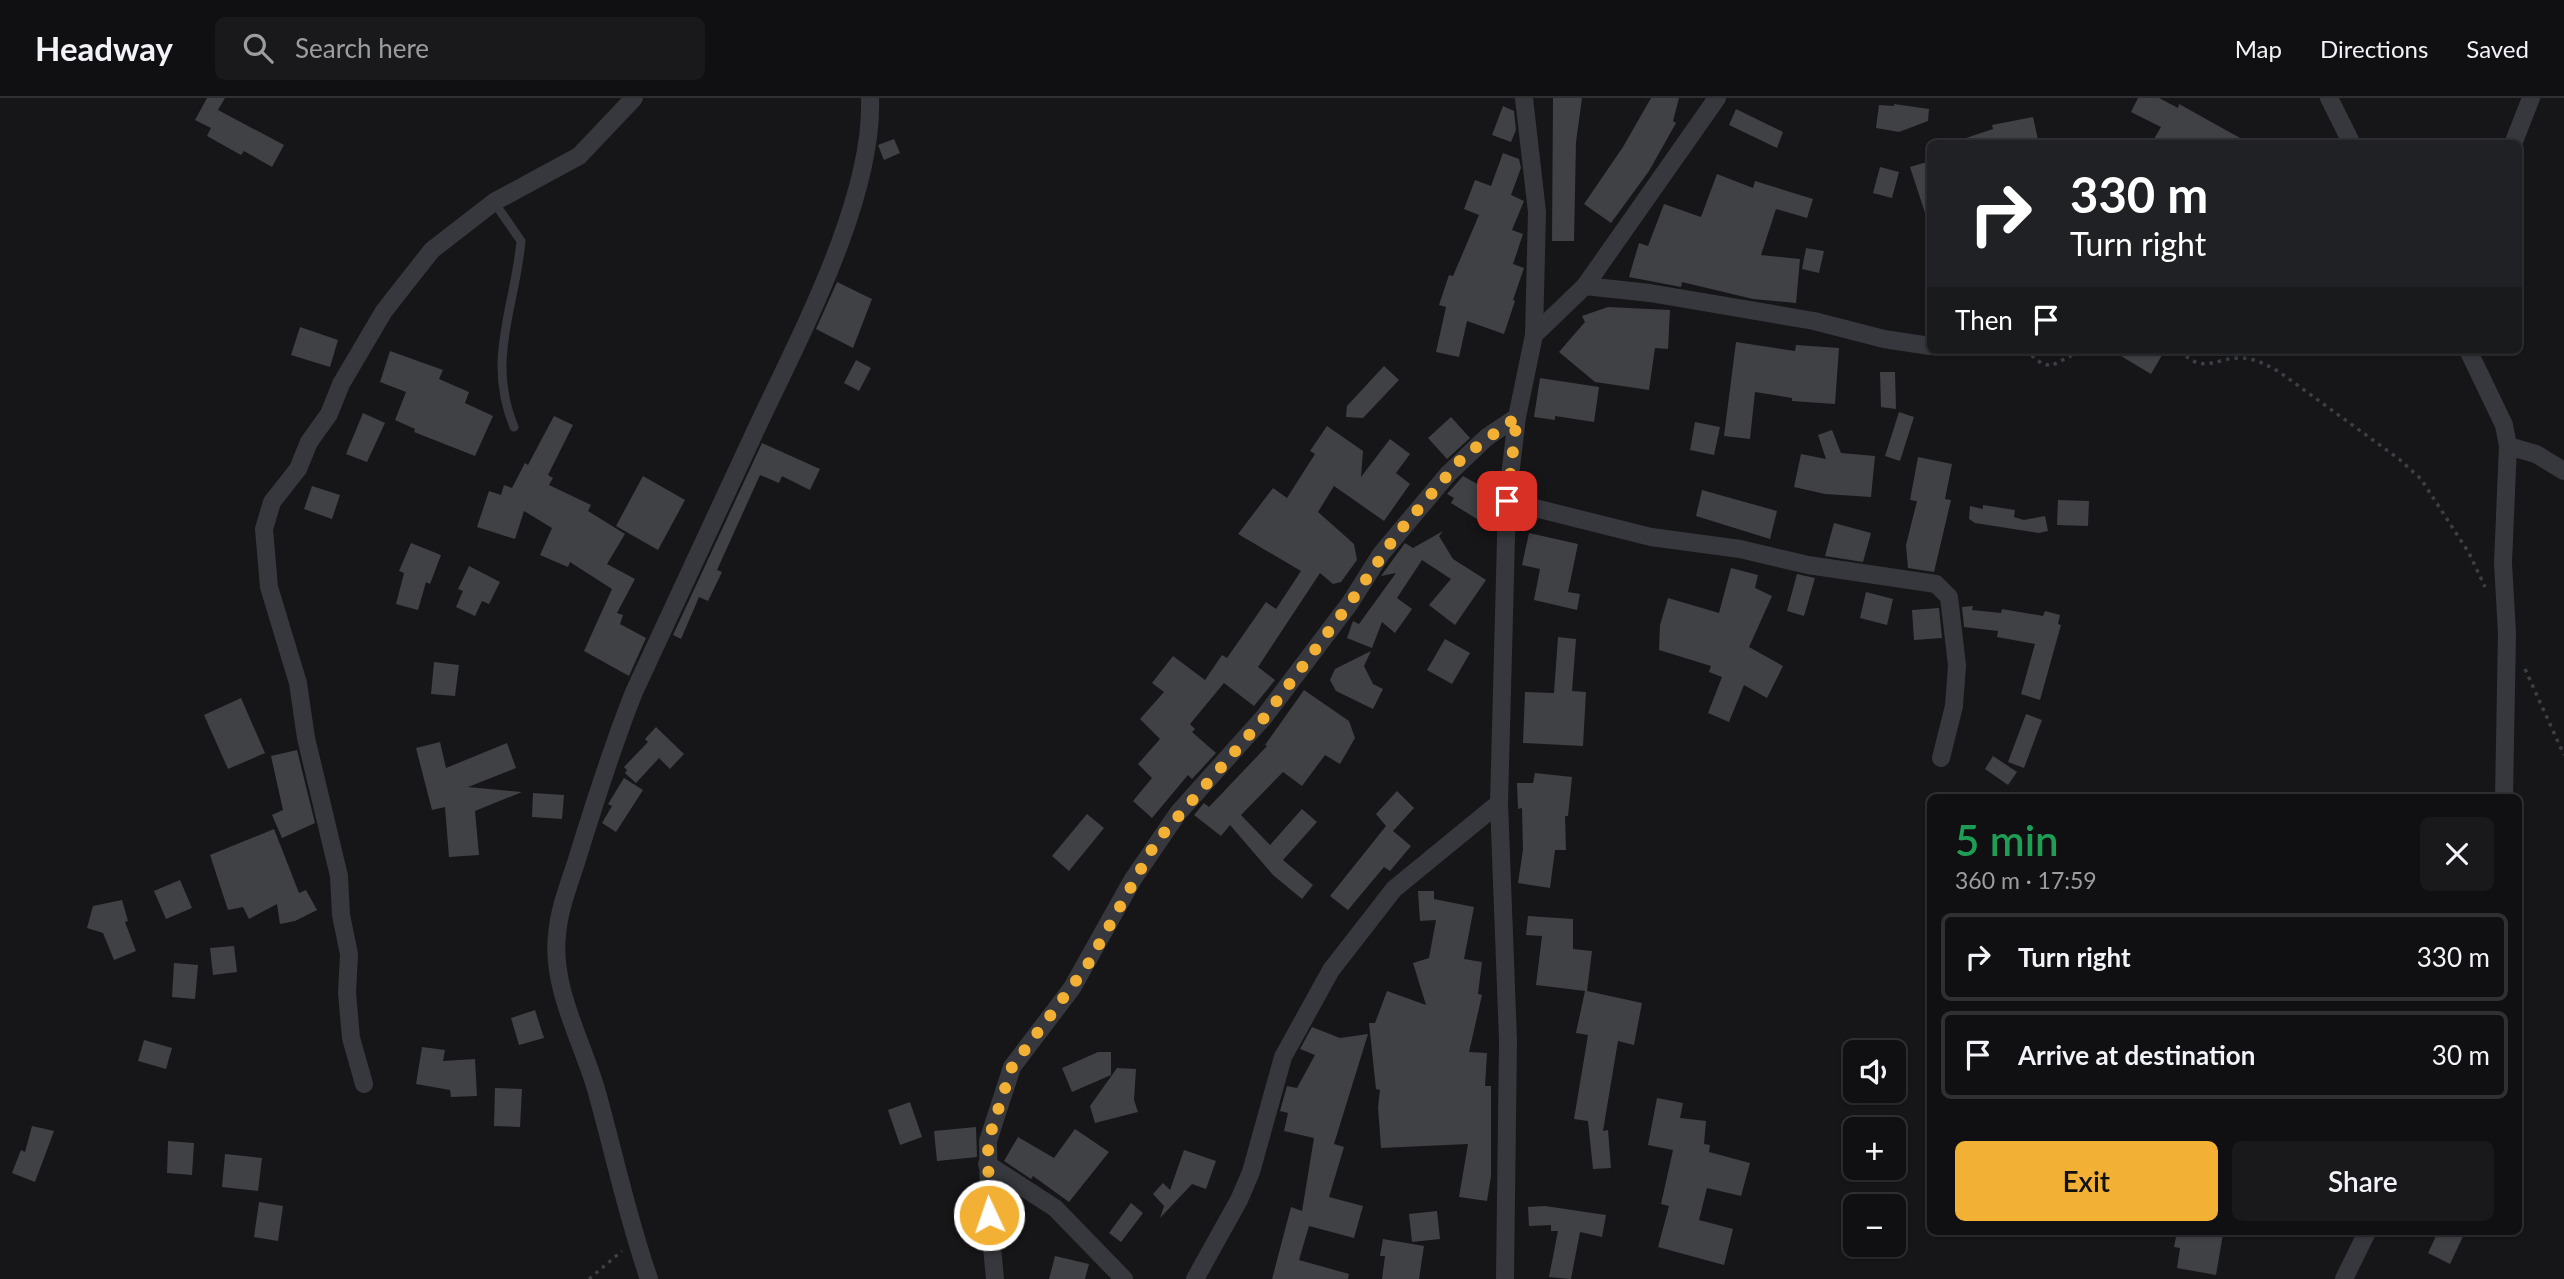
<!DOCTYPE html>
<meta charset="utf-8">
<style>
:root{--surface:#101012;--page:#19191b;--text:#f1f3f6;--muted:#9c9d9f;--line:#303032;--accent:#f2b134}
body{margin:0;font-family:Lato,sans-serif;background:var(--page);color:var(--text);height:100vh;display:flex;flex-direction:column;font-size:26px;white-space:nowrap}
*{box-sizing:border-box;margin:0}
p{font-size:23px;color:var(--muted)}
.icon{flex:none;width:38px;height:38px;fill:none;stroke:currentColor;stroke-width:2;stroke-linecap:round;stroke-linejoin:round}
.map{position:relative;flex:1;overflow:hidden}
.sheet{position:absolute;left:1927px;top:696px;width:595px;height:441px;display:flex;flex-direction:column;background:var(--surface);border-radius:10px;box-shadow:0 2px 5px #0004,0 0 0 2px var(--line)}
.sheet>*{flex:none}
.hud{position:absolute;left:1927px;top:42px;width:595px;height:214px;border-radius:10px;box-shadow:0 2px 5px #0004,0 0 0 2px var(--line);background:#202124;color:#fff;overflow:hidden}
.tools{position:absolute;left:1843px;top:942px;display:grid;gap:14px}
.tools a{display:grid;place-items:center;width:63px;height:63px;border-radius:10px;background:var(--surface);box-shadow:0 2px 5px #0004,0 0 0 2px var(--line);font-size:35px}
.pin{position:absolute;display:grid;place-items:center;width:60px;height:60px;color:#fff;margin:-30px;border-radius:14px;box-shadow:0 4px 10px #0006}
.me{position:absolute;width:77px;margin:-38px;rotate:357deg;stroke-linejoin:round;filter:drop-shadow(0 0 5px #0008)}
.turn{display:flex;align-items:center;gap:24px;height:147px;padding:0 28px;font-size:32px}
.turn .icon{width:91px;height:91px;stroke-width:2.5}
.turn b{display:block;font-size:49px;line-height:60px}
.then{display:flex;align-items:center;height:66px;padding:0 28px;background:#0003;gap:14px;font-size:26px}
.round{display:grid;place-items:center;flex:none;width:74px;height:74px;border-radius:10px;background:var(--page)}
.overview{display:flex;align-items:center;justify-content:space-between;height:119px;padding:0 28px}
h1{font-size:42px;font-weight:600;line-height:52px;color:#1e9e55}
.button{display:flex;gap:14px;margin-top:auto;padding:14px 28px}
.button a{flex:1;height:80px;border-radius:10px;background:var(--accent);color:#111;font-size:28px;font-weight:600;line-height:80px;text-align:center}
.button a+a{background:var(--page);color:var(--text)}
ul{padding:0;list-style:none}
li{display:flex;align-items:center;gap:21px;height:88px;margin:0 14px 10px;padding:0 14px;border:4px solid var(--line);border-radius:10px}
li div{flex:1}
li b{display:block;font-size:26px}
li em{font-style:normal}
header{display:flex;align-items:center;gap:42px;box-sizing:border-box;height:98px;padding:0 35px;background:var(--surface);border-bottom:2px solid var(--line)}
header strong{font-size:33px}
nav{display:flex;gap:38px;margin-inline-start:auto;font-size:24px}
.search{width:490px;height:63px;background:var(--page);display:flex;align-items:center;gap:18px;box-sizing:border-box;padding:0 24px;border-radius:10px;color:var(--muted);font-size:26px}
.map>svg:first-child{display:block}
.building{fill:#404145}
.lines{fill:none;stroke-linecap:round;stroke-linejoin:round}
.path{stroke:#3d3f44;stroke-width:3.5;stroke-dasharray:3.5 5;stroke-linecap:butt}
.lane{stroke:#37383d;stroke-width:9}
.street{stroke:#37383d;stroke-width:18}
.route{stroke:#f2b134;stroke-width:12;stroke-dasharray:0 21.6}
</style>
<header>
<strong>Headway</strong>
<div class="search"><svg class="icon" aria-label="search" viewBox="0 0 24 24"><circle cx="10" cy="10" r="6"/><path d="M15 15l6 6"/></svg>Search here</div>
<nav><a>Map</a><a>Directions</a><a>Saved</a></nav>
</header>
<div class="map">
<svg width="2564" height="1181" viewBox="0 0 2564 1181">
<rect width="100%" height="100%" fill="#161618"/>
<g class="building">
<polygon points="207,0 225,0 218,12 284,47 272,69 244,53 241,57 207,38 211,30 195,22"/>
<polygon points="1553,0 1582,0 1576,44 1574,143 1552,143"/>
<polygon points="1651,0 1679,0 1673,23 1676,25 1649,73 1611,125 1584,106 1623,49"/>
<polygon points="2138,0 2159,0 2178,10 2179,6 2251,46 2151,46 2161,29 2131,14"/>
<polygon points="1894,6 1929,11 1928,23 1899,34 1876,30 1879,7 1894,8"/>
<polygon points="1503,8 1514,13 1516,32 1511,44 1492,37"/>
<polygon points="1736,11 1783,34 1777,50 1729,27"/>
<polygon points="2033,19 2039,46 1960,46 1960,42 1993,31 1992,27"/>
<polygon points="894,41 900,55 884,62 878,47"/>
<polygon points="1503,55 1519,61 1521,70 1511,97 1524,103 1512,132 1523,136 1513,166 1524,170 1513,202 1515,203 1504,236 1467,223 1459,259 1436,254 1446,209 1439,207 1449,177 1453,178 1479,117 1464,111 1475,82 1491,88"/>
<polygon points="1930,63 1930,120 1927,121 1910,69"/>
<polygon points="1880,69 1899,74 1892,100 1873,95"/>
<polygon points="1717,76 1753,90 1755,83 1813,101 1807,120 1776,111 1761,157 1800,161 1796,205 1753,201 1682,184 1681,189 1629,179 1639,145 1648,148 1664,106 1701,119"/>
<polygon points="1806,150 1824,153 1819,175 1802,171"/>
<polygon points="837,184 872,201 853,250 816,231"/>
<polygon points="1608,209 1670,212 1668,251 1655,250 1649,292 1595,284 1559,254 1585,224 1582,218"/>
<polygon points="300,229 338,242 330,269 291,257"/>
<polygon points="1736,244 1795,253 1796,247 1839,250 1835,306 1792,303 1792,300 1755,294 1750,341 1724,338"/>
<polygon points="2111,252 2165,252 2151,276"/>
<polygon points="390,253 443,272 439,281 469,294 465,305 493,318 475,358 414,334 415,331 395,322 406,294 380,284"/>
<polygon points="856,262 871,270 859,293 844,285"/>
<polygon points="1384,268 1399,282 1363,320 1346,319 1347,308"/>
<polygon points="1880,274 1895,274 1896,311 1881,309"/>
<polygon points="1540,280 1599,289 1594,324 1555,318 1555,322 1534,319"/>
<polygon points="1899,314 1914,319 1900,363 1885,358"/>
<polygon points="363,315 385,325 367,364 346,356"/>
<polygon points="554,318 573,327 548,377 553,380 549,387 591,407 588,413 625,436 607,466 635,481 617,515 623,517 620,526 646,540 629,578 584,553 612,491 570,464 568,469 540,457 552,430 524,413 515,441 477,429 489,393 501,397 504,387 512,390 525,365 528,367"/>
<polygon points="1451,319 1470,340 1447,361 1428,340"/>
<polygon points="1695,324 1720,329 1714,357 1690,352"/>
<polygon points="1327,328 1363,353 1361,379 1390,341 1410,356 1396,375 1410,386 1384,423 1334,388 1318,414 1354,446 1357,462 1341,484 1333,486 1320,475 1258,569 1275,582 1254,608 1224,585 1190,626 1195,631 1192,634 1216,655 1192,681 1188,677 1152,720 1133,703 1152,680 1138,666 1160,641 1140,621 1164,594 1152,585 1173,558 1205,582 1222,557 1227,560 1266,504 1276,511 1301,473 1238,436 1273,390 1287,400 1315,356 1310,353"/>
<polygon points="1832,332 1841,355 1875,358 1871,399 1825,396 1794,389 1801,356 1826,361 1818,337"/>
<polygon points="762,345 820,371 810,392 782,378 779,385 760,377 717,472 722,474 708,503 699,499 681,541 673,537"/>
<polygon points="1918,359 1952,366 1945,401 1951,402 1934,474 1908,470 1906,447 1917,403 1910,402"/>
<polygon points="643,378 685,402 658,452 616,428"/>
<polygon points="1463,378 1493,395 1477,421 1451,405 1454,400 1447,396"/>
<polygon points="312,388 340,397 332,421 304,411"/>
<polygon points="1702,392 1777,413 1770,441 1696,418"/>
<polygon points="2058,402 2089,403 2088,428 2057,427"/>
<polygon points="1983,407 2015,412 2014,419 2024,422 2045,418 2048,433 2039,435 1975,425 1969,421 1970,408 1983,411"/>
<polygon points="1834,425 1871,435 1863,464 1825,458"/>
<polygon points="1443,433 1439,438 1453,461 1486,482 1455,527 1429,507 1451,481 1422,462 1397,500 1412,511 1395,535 1382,524 1372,550 1347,540 1353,523 1359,526 1396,475 1381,478 1405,445 1413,450"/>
<polygon points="1529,435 1578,446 1568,494 1580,496 1577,512 1534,502 1540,471 1522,467"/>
<polygon points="411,445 441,457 430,486 426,484 418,512 396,506 404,475 399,473"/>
<polygon points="469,468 500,484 489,506 482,503 475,518 456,509 463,493 458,491"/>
<polygon points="1731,470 1758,477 1755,490 1772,498 1749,549 1783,568 1767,600 1744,587 1729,624 1708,615 1722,579 1709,574 1711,568 1659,552 1660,527 1668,500 1719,515"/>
<polygon points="1797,476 1815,480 1804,518 1787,513"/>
<polygon points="1866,494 1893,501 1887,527 1860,520"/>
<polygon points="1973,508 1972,512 2001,515 2002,511 2043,518 2045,513 2060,517 2058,526 2061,527 2040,602 2021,596 2035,546 1997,539 1998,533 1964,529 1962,509"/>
<polygon points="1939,510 1942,540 1914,542 1912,512"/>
<polygon points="1558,539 1576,541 1572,593 1586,594 1583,648 1523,645 1525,594 1554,595"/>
<polygon points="1445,541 1470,555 1452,586 1427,572"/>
<polygon points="1371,553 1364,568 1373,586 1383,591 1373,611 1336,593 1330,582 1335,571"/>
<polygon points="434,564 459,567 455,598 431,596"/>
<polygon points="1304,592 1349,623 1355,640 1340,666 1325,657 1302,688 1283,674 1241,717 1270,747 1302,711 1317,724 1283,762 1313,787 1302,801 1273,777 1230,727 1221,738 1194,717 1204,705 1209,709 1267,648 1265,647"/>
<polygon points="241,600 265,655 228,671 204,617"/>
<polygon points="2026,616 2042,622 2024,670 2008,664"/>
<polygon points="656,629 684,656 670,671 659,660 636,685 625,675 627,672 624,669 648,644 645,641"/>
<polygon points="440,644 446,670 507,645 516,670 468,689 522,694 475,713 479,757 449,759 445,709 432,712 416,650"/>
<polygon points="297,652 315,725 282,740 272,717 283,712 271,658"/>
<polygon points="1993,658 2017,674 2008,687 1985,671"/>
<polygon points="1535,675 1572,679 1568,718 1565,718 1566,752 1555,752 1550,790 1518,785 1523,752 1522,710 1518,711 1517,685 1533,685"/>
<polygon points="624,680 643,692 616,734 602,725 612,708 608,706"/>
<polygon points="1397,693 1414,710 1393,733 1411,748 1390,773 1384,769 1348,812 1330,798 1386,728 1376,716"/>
<polygon points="533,695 564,697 562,721 532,719"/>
<polygon points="1087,716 1104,730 1069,773 1052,758"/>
<polygon points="274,731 299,795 306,792 317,812 295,823 280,826 277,806 249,821 243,809 228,812 210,757"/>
<polygon points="180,782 192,810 166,821 154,793"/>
<polygon points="1418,793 1434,793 1434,801 1474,809 1464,861 1482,864 1478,896 1482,897 1469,954 1487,955 1485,988 1491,988 1491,1078 1487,1103 1459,1099 1468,1046 1381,1050 1378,1009 1380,992 1376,991 1369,925 1375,925 1387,893 1426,907 1413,865 1429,860 1436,822 1420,823"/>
<polygon points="122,802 128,823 125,824 136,853 114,862 103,835 87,830 93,808"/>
<polygon points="1528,818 1573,821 1573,851 1592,853 1587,893 1642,905 1634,947 1618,943 1603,1033 1608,1032 1611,1070 1593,1071 1588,1023 1574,1021 1588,937 1576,935 1585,893 1536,887 1542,838 1526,837"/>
<polygon points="234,848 237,874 213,877 210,850"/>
<polygon points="174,865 198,867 195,901 172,899"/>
<polygon points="535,912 544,940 519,947 511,920"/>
<polygon points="1312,929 1340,940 1368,936 1334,1046 1344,1049 1329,1099 1363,1108 1354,1140 1309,1128 1299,1162 1349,1176 1348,1181 1272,1181 1291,1109 1302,1113 1314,1040 1284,1033 1288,1015 1280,1013 1287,988 1297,990 1315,957 1300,951"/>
<polygon points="144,942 172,950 166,971 138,963"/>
<polygon points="422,949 445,952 443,963 475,961 477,998 451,999 450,992 416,986"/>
<polygon points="1098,954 1111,954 1111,977 1072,994 1062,970"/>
<polygon points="1117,970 1136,971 1134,1002 1138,1014 1095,1025 1090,1008"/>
<polygon points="495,990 522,991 520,1029 494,1028"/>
<polygon points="1657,1000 1683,1005 1680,1020 1706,1023 1704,1046 1710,1047 1709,1054 1750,1065 1741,1098 1707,1090 1699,1122 1733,1131 1724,1167 1658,1149 1669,1108 1661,1106 1673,1052 1648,1047"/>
<polygon points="910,1004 922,1039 900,1047 888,1012"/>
<polygon points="32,1028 54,1033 35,1084 12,1075 21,1052 25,1054"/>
<polygon points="976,1029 977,1059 937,1063 934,1033"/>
<polygon points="1075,1031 1109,1054 1069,1104 1033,1078 1031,1081 1004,1063 1018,1039 1054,1060"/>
<polygon points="168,1043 194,1045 192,1077 167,1075"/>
<polygon points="1184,1052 1216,1063 1206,1091 1192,1086 1160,1120 1164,1108 1153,1096 1163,1085 1170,1092"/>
<polygon points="225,1056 262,1060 258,1093 222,1089"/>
<polygon points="259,1104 283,1108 278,1143 254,1139"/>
<polygon points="1131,1105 1143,1115 1121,1144 1109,1135"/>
<polygon points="1545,1108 1606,1117 1602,1139 1580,1134 1571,1181 1549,1179 1558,1133 1551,1133 1551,1127 1529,1128 1528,1109"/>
<polygon points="1437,1113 1440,1141 1412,1144 1409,1116"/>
<polygon points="2177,1134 2223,1136 2216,1177 2177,1170 2180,1150 2174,1149"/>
<polygon points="2438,1134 2465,1134 2450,1166 2428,1155"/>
<polygon points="1383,1141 1424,1148 1419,1181 1382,1181 1385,1158 1380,1158"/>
<polygon points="1055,1158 1089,1166 1085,1181 1049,1181"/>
</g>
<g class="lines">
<g class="path">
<polyline points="2025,252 2041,265 2051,268 2082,252"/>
<path d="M2180,252c23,26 36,7 61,8 14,0 25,7 37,13l121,88 22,20 48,74 16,34"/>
<polyline points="2525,571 2564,657"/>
<polyline points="589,1181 622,1153"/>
</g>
<path class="lane" d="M494,104l27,39c-6,67 -35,118 -7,186"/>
<g class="street">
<polyline points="2329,0 2352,46"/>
<polyline points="2513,46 2531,0"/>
<polyline points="1585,188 1650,195 1814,223 1884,241 1930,248"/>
<polyline points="1534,237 1585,188 1717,0"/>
<polyline points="2468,252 2504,327 2508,348 2503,465 2507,535 2504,700"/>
<polyline points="2508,348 2536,356 2564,373"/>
<polyline points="1507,403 1651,439 1740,451 1808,467 1936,486 1949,499 1957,567 1954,608 1941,660"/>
<polyline points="364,986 351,940 347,895 349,856 341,817 339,778 306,640 298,585 269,489 264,431 272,404 298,371 309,344 329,316 341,286 384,213 432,152 494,104 579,58 634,0"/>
<polyline points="987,1066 1055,1110 1124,1181"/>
<path d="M649,1181c-22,-63 -35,-126 -53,-190 -14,-48 -45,-102 -39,-154 2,-28 14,-55 22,-82 17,-55 34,-108 55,-161 40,-85 79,-171 119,-256 43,-93 121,-235 117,-338"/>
<polyline points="995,1181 989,1117 988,1043 1012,969 1072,890 1133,781 1178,715 1264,619 1350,505 1381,456 1448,376 1487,339 1517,319"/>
<polyline points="1195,1181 1239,1102 1251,1074 1283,959 1331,872 1394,791 1499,705"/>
<polyline points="1505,1181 1508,942 1499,705 1507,403 1517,319 1534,237 1537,114 1524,0"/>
<polyline points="2344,1181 2367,1134"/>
</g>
</g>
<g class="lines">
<polyline class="route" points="989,1117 988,1043 1012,969 1087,868 1156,744 1264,620 1350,505 1397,436 1464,358 1517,319 1507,403"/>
</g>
</svg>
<div class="tools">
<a><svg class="icon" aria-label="sound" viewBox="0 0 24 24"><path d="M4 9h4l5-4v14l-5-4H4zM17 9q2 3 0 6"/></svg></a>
<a>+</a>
<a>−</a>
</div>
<div class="pin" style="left:1507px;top:403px;background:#d93025"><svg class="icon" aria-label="arrive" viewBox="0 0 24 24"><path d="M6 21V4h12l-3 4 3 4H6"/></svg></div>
<svg class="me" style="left:989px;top:1117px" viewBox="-20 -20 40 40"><circle r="17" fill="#f2b134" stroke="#fff" stroke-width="3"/><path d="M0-11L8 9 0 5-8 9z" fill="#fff"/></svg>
<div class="hud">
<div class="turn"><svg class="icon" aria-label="right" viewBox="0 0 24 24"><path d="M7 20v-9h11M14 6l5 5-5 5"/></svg><div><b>330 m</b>Turn right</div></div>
<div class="then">Then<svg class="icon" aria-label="arrive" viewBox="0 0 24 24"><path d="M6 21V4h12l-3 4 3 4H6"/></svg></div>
</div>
<section class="sheet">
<div class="overview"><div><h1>5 min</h1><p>360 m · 17:59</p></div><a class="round"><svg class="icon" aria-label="close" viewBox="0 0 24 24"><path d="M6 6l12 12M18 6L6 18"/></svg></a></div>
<ul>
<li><svg class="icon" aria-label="right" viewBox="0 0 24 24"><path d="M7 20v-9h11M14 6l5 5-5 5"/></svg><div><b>Turn right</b></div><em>330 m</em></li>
<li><svg class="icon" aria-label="arrive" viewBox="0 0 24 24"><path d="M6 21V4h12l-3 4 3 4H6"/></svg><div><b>Arrive at destination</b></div><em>30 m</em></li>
</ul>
<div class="button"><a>Exit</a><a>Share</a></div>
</section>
</div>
